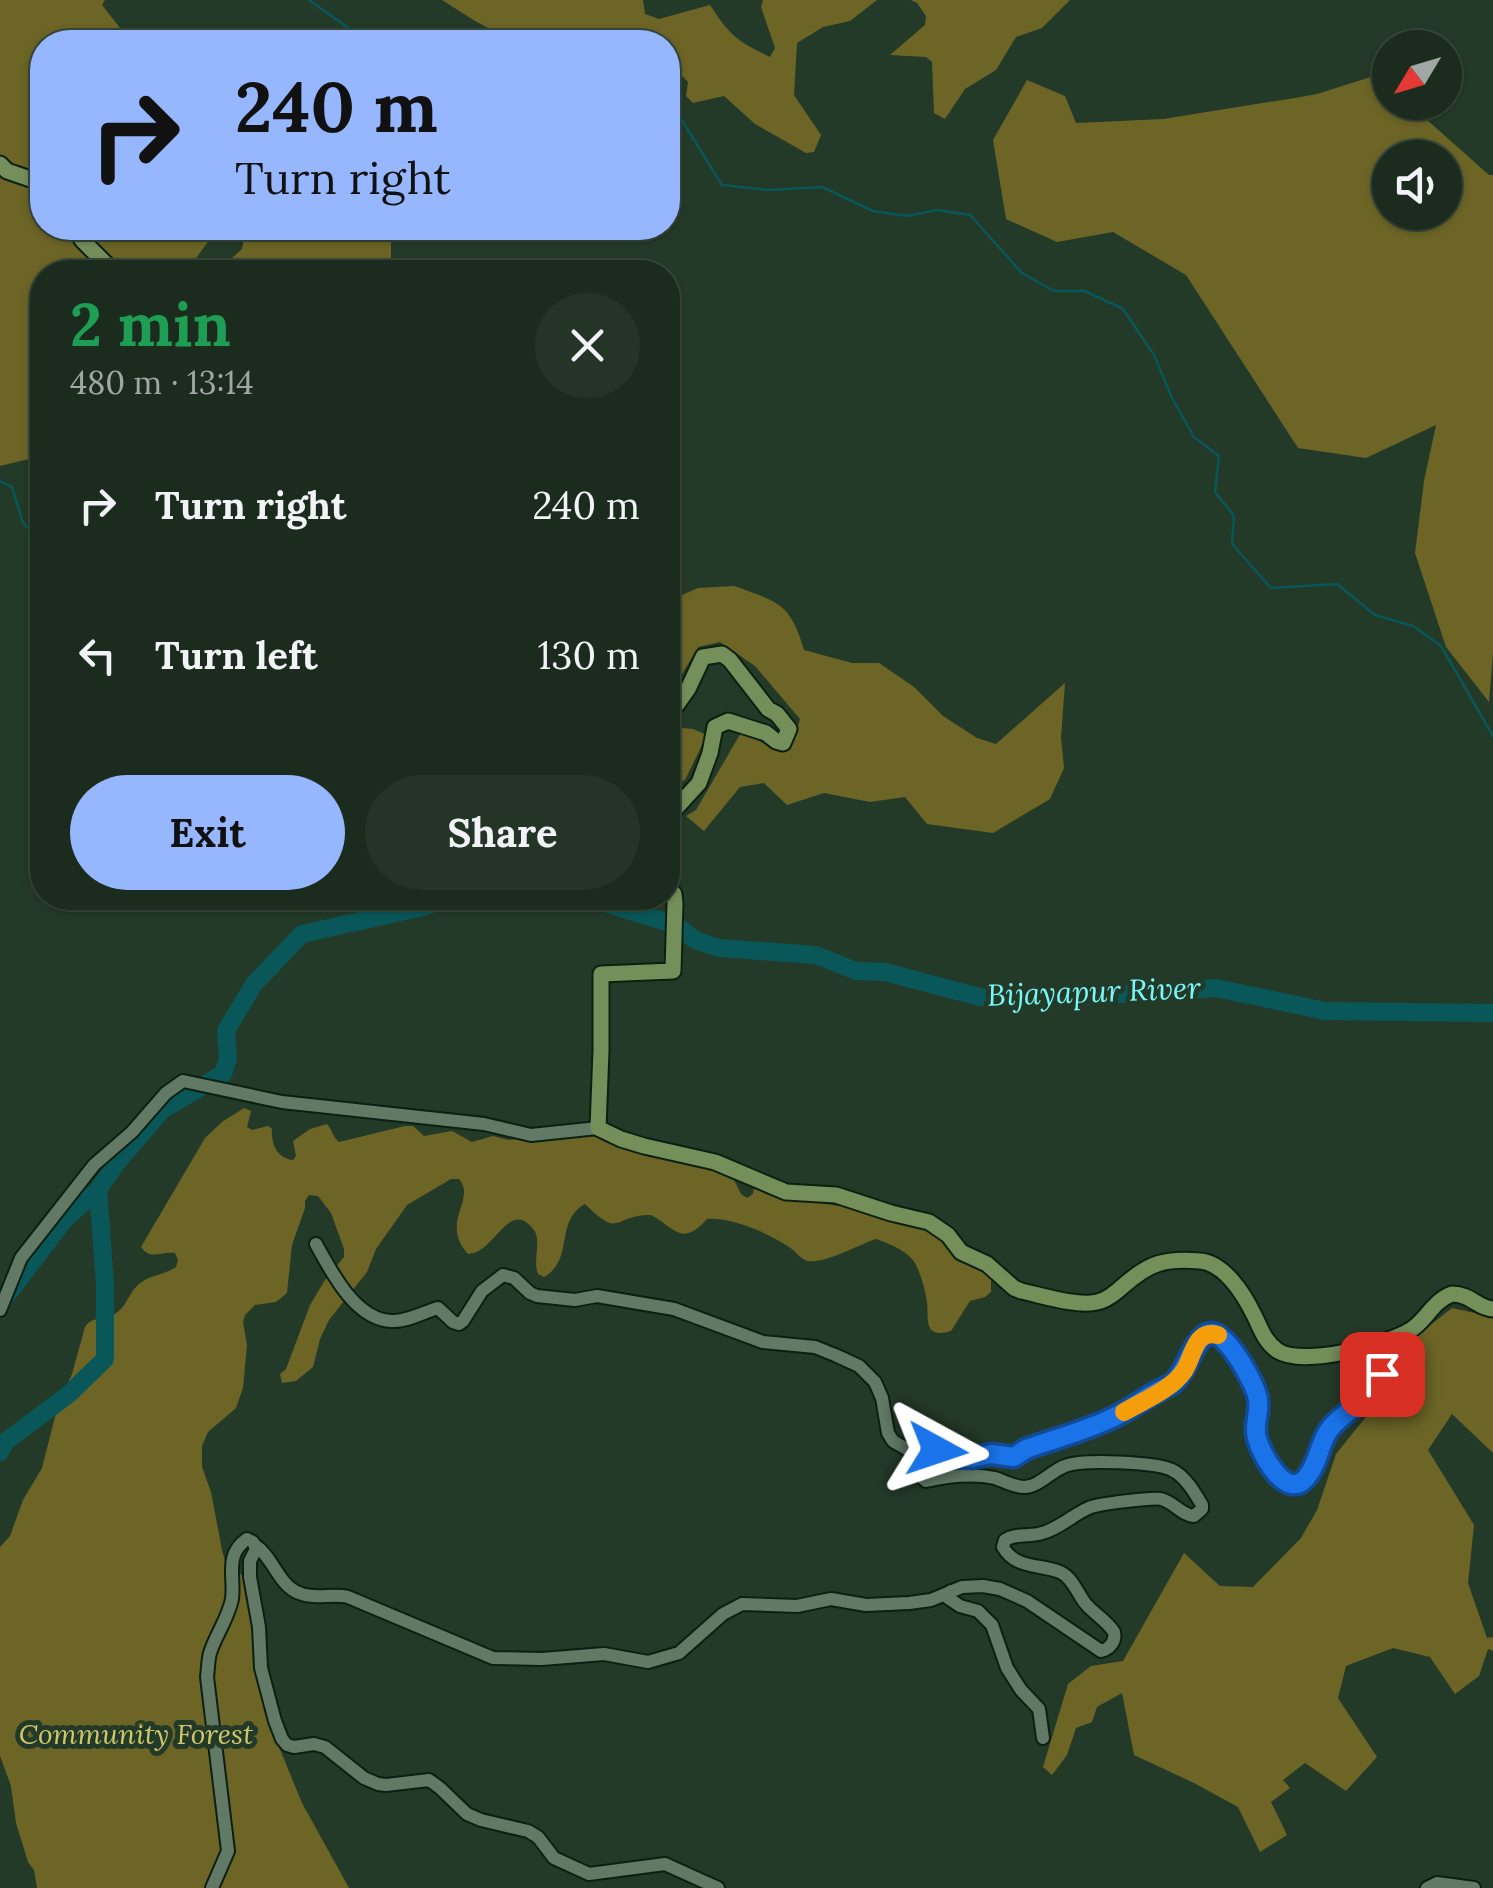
<!DOCTYPE html>
<meta charset="utf-8">
<style>
:root{--surface:#1b2c1e;--page:#243427;--text:#f1f3f6;--muted:#a0a7a4;--line:#39483c;--accent:#96b6fd}
body{margin:0;font-family:Lora,serif;background:var(--page);color:var(--text);height:100vh;display:flex;flex-direction:column;font-size:38px;white-space:nowrap}
*{box-sizing:border-box;margin:0}
p{font-size:32px;color:var(--muted)}
.icon{flex:none;width:55px;height:55px;fill:none;stroke:currentColor;stroke-width:2;stroke-linecap:round;stroke-linejoin:round}
.map{position:relative;flex:1;overflow:hidden}
.side{position:absolute;left:30px;top:260px;width:650px;height:650px;display:flex;flex-direction:column;background:var(--surface);border-radius:40px;box-shadow:0 2px 8px #0004,0 0 0 2px var(--line)}
.side>*{flex:none}
.hud{position:absolute;left:30px;top:30px;width:650px;height:210px;border-radius:40px;box-shadow:0 2px 8px #0004,0 0 0 2px var(--line);background:#96b6fd;color:#111;overflow:hidden}
.needle{width:65px;rotate:232deg}
.tools{position:absolute;left:1372px;top:30px;display:grid;gap:20px}
.tools a{display:grid;place-items:center;width:90px;height:90px;border-radius:50%;background:var(--surface);box-shadow:0 2px 8px #0004,0 0 0 2px var(--line);font-size:50px}
.pin{position:absolute;display:grid;place-items:center;width:85px;height:85px;color:#fff;margin:-42px;border-radius:20px;box-shadow:0 5px 15px #0006}
.me{position:absolute;width:110px;margin:-55px;rotate:95deg;stroke-linejoin:round;filter:drop-shadow(0 0 8px #0008)}
.turn{display:flex;align-items:center;gap:35px;height:210px;padding:0 40px;font-size:45px}
.turn .icon{width:130px;height:130px;stroke-width:2.5}
.turn b{display:block;font-size:70px;line-height:85px}
.round{display:grid;place-items:center;flex:none;width:105px;height:105px;border-radius:52px;background:var(--page)}
.headline{display:flex;align-items:center;justify-content:space-between;height:170px;padding:0 40px}
h1{font-size:60px;font-weight:700;line-height:75px;color:#1e9e55}
.primary-button{display:flex;gap:20px;margin-top:auto;padding:20px 40px}
.primary-button a{flex:1;height:115px;border-radius:60px;background:var(--accent);color:#111;font-size:40px;font-weight:700;line-height:115px;text-align:center}
.primary-button a+a{background:var(--page);color:var(--text)}
ul{padding:0;list-style:none}
li{display:flex;align-items:center;gap:30px;height:150px;padding:0 40px}
li div{flex:1}
li b{display:block;font-size:38px}
li em{font-style:normal}
.map>svg:first-child{display:block}
.forest{fill:#6c6526;fill-rule:evenodd}
.lines{fill:none;stroke-linecap:round;stroke-linejoin:round}
.stream{stroke:#095758;stroke-width:2.5}
.river{stroke:#095758;stroke-width:18}
.minor-casing{stroke:#0b2010;stroke-width:16}
.major-casing{stroke:#0b2010;stroke-width:19}
.minor{stroke:#617965;stroke-width:12}
.major{stroke:#758f5b;stroke-width:15}
.route-casing{stroke:#114b97;stroke-width:25}
.route{stroke:#1a73e8;stroke-width:18}
.slow{stroke:#f59e0b;stroke-width:18}
.labels{text-anchor:middle;stroke-width:10;stroke-linejoin:round;paint-order:stroke}
.park-label{font-size:28px;font-style:italic;fill:#d0c66a;stroke:#243a28}
.water-label{font-size:30px;font-style:italic;fill:#77f8f9;stroke:#243a28}
</style>
<div class="map">
<svg width="1493" height="1888" viewBox="0 0 1493 1888">
<rect width="100%" height="100%" fill="#243a28"/>
<g class="forest">
<polygon points="0,0 105,0 102,5 131,42 42,42 42,228 212,228 210,239 186,272 42,272 42,482 33,458 0,466"/>
<path d="M442,0h201l2,14 14,5 51,-14c21,32 26,35 60,52l5,-9 -14,-41 2,-7h114l-27,21 -27,6 -26,16 -3,52 27,40 -7,17 -8,1 -51,-29 -31,-28 -31,7 -7,-7 2,-14 -20,-20v-20h-94l-26,-13 -33,13 -40,-21z"/>
<polygon points="911,0 1070,0 1042,28 1016,37 996,70 965,89 945,119 934,113 932,62 926,57 890,55 925,25 926,16 917,3"/>
<path d="M1377,75l13,12v15l18,1 81,72h4v478l-4,49 -43,-55 -31,-94 9,-72 12,-56 -70,33 -68,-10 -112,-173 -73,-43 -56,10 -51,-23 -13,-79 34,-60 38,16 11,27 87,-4 138,-22 16,-3zM1390,158h55v54h-55z"/>
<polygon points="246,228 391,228 391,272 216,272 242,249"/>
<path d="M734,586c44,16 56,16 70,64l48,13h27l35,24 29,29 34,22 19,6 69,-61 -4,55 3,30 -14,31 -57,34 -66,-9 -22,-27 -35,5 -46,-9 -37,12 -23,-22 -24,4 -36,44 -18,-15 10,-6 46,-79 33,19 16,-1 9,-30 -45,-53 -35,-24 -22,5 -30,51v-97l30,-13z"/>
<polygon points="682,728 693,729 707,735 685,780 668,788 668,741"/>
<path d="M244,1108l7,3 -4,16 5,3 16,-4 4,3c-1,15 5,29 21,31l3,-4 -3,-15 17,-12 17,-5c5,6 6,13 12,18l66,-16h8l11,10 28,-5 20,11 21,-6 15,4 85,-8 138,42 10,20 6,4 6,-4 1,-7 7,-1 44,10 14,7 40,6 59,16 14,7 59,44v16l-6,5 -15,4 -19,30c-28,8 -22,-11 -24,-28 -1,-11 -6,-28 -11,-38 -7,-14 -26,-21 -40,-26 -16,5 -51,25 -68,22 -7,-1 -12,-10 -19,-14 -21,-14 -57,-30 -82,-28 -25,29 -33,8 -56,-4 -40,0 -29,25 -66,-11 -31,17 -10,55 -41,73l-6,-3c-5,-14 2,-27 -2,-40 -1,-4 -7,-10 -10,-12 -21,-13 -33,31 -58,32 -29,-32 9,-54 -9,-75h-8l-44,26 -31,44 -9,23 -38,48 -9,19 -7,28 -17,14 -14,2 -2,-9 6,-5 24,-64 15,-25 19,-23v-8l-13,-36 -13,-17 -9,-1 -4,6v7l-13,37 -5,48 -11,9 -21,3 -10,10 -2,7 4,23 -4,43 -7,20 -28,24 -6,14v21l9,25 11,58 8,30 11,-6 7,14 8,55 -2,17 25,87 23,56 47,85h-312l-3,-18 -6,-8 -12,-39 -5,-37 -11,-30v-209l10,-11 13,-36 19,-32 15,-59 15,-35 13,-47c8,-11 17,-7 28,-12 14,-7 15,-22 26,-31 10,-9 26,-9 37,-17l2,-7 -3,-7c-15,-2 -24,8 -34,-6l64,-109 17,-16z"/>
<polygon points="1452,1308 1493,1317 1493,1453 1452,1414 1428,1450 1474,1525 1468,1583 1487,1638 1493,1637 1493,1651 1488,1649 1479,1676 1455,1694 1430,1657 1393,1648 1346,1666 1338,1698 1377,1757 1346,1791 1305,1763 1283,1780 1290,1788 1271,1802 1287,1835 1260,1852 1238,1807 1194,1783 1134,1755 1122,1693 1097,1707 1092,1722 1076,1728 1067,1755 1052,1775 1043,1767 1068,1684 1091,1666 1123,1661 1184,1553 1220,1586 1253,1587 1301,1538 1317,1510 1336,1454 1406,1367 1404,1346"/>
</g>
<g class="lines">
<g class="stream">
<polyline points="309,0 368,42"/>
<polyline points="668,112 678,114 722,185 768,190 822,187 873,211 907,216 937,210 970,215 1022,273 1054,291 1085,291 1123,309 1154,355 1172,398 1194,437 1219,456 1215,492 1234,516 1232,544 1271,588 1337,584 1375,615 1413,626 1441,646 1493,736"/>
<polyline points="0,481 12,487 23,523 42,542"/>
</g>
<g class="river">
<polyline points="588,898 676,925 695,940 719,948 816,955 856,971 885,972 980,997 1076,997 1216,988 1325,1011 1493,1013"/>
<polyline points="4,1299 65,1219 98,1190"/>
<polyline points="0,1452 5,1442 69,1394 105,1359 105,1284 98,1190 116,1164 162,1110 223,1074 228,1059 226,1031 254,984 302,934 423,907 449,898"/>
</g>
<g class="minor-casing">
<g id="minor">
<path d="M316,1244c15,27 39,76 76,77 14,1 32,-9 46,-13l15,14 6,2 4,-3 19,-30 21,-16 11,3 16,15 7,3 38,4 22,-4 77,13 89,33 52,5 20,8 24,11 16,16 7,16 6,35 5,8 17,10 27,-1 15,4"/>
<polyline points="0,1310 21,1258 94,1165 132,1132 166,1093 183,1081 282,1102 484,1124 531,1135 598,1128"/>
<path d="M255,1545c18,12 24,41 44,48 16,7 33,0 49,4l145,61 49,1 62,-5 44,8 31,-9 44,-39 19,-10 55,2 34,-7 35,6 43,-2 22,-3 31,-13 21,-1 17,3 27,12 74,50c9,-2 15,-10 13,-19 -8,-12 -20,-18 -29,-29 -7,-9 -13,-26 -25,-31 -20,-8 -45,-3 -57,-25l2,-7c11,-7 25,-3 37,-7 19,-5 31,-19 49,-26 9,-3 61,-10 70,-8 13,3 20,16 33,17l8,-7v-4c-7,-12 -17,-29 -30,-35 -16,-8 -90,-11 -107,-4 -14,5 -26,21 -41,21 -10,0 -20,-6 -29,-9 -23,-5 -47,-2 -69,3l-9,-7 1,-11c13,-8 25,-3 40,-3 23,-1 30,-9 55,-3l13,-8c27,-9 55,-17 82,-29 21,-8 43,-23 62,-35 21,-13 18,-48 43,-52l13,9 22,31 10,28 -2,36 16,32 14,13 14,1 9,-8 23,-49 29,-26 30,-39 11,-26"/>
<polyline points="951,1591 948,1598 960,1606 978,1611 992,1625 1007,1668 1021,1690 1039,1709 1043,1738"/>
<path d="M212,1888l16,-37 -21,-174c1,-7 1,-17 3,-24 6,-19 18,-34 22,-54 3,-23 -8,-44 15,-60l6,3 3,7 -6,12v16l9,50 2,41 14,53 7,18 5,6 7,2 20,-3 11,3 39,31 14,6 8,1 43,-5 11,8 27,26 14,6 47,11 10,6 16,21 35,16 76,-10 53,24"/>
<polyline points="1427,1888 1437,1883 1474,1888"/>
</g>
</g>
<g class="major-casing">
<g id="major">
<polyline points="0,164 7,171 42,183"/>
<polyline points="76,228 82,240 114,272"/>
<polyline points="668,717 688,689 703,657 722,654 730,660 768,709 777,714 789,729 783,743 776,741 766,733 728,721 715,727 710,753 699,783 668,817"/>
<path d="M668,887l6,7 1,9 -2,68 -72,3v77l-3,77 23,11 23,7 71,16 71,30 50,3 55,18 38,9 19,13 13,17 26,12 27,24 7,3c20,4 56,16 76,11 10,-2 18,-9 26,-16 26,-23 41,-28 77,-25 24,2 43,32 53,52 7,13 11,29 25,38 26,16 109,-6 134,-22 15,-10 21,-28 40,-35 19,0 25,14 41,15"/>
</g>
</g>
<use href="#minor" class="minor"/>
<use href="#major" class="major"/>
</g>
<g class="lines">
<g class="route-casing">
<path id="route" d="M937,1450l21,7 14,1 19,-4 23,3 12,-8c28,-10 59,-18 86,-31 14,-6 26,-15 39,-23 7,-4 14,-7 21,-11 15,-11 23,-52 40,-51 16,1 45,53 46,67 2,13 -5,26 -1,38 4,16 29,63 49,40 12,-13 13,-34 23,-48 8,-11 19,-17 28,-26 9,-9 16,-20 25,-30"/>
</g>
<use href="#route" class="route"/>
<path class="slow" d="M1124,1412c19,-11 48,-23 60,-41 10,-15 10,-42 34,-36"/>
</g>
<g class="labels">
<g class="park-label">
<text x="136" y="1744">Community Forest</text>
</g>
<g class="water-label">
<text transform="translate(1094 992) rotate(-2)" y="10">Bijayapur River</text>
</g>
</g>
</svg>
<div class="tools">
<a><svg class="needle" viewBox="-14 -14 28 28"><path d="M0-13l5 13h-10z" fill="#e53935"/><path d="M0 13l5-13h-10z" fill="#a0a7a4"/></svg></a>
<a><svg class="icon" aria-label="sound" viewBox="0 0 24 24"><path d="M4 9h4l5-4v14l-5-4H4zM17 9q2 3 0 6"/></svg></a>
</div>
<div class="pin" style="left:1382px;top:1374px;background:#d93025"><svg class="icon" aria-label="arrive" viewBox="0 0 24 24"><path d="M6 21V4h12l-3 4 3 4H6"/></svg></div>
<svg class="me" style="left:937px;top:1450px" viewBox="-20 -20 40 40"><path d="M0-17L14 15 0 8-14 15z" fill="#1a73e8" stroke="#fff" stroke-width="4"/></svg>
<div class="hud">
<div class="turn"><svg class="icon" aria-label="right" viewBox="0 0 24 24"><path d="M7 20v-9h11M14 6l5 5-5 5"/></svg><div><b>240 m</b>Turn right</div></div>
</div>
<section class="side">
<div class="headline"><div><h1>2 min</h1><p>480 m · 13:14</p></div><a class="round"><svg class="icon" aria-label="close" viewBox="0 0 24 24"><path d="M6 6l12 12M18 6L6 18"/></svg></a></div>
<ul>
<li><svg class="icon" aria-label="right" viewBox="0 0 24 24"><path d="M7 20v-9h11M14 6l5 5-5 5"/></svg><div><b>Turn right</b></div><em>240 m</em></li>
<li><svg class="icon" aria-label="left" viewBox="0 0 24 24"><path d="M17 20v-9H6M10 6l-5 5 5 5"/></svg><div><b>Turn left</b></div><em>130 m</em></li>
</ul>
<div class="primary-button"><a>Exit</a><a>Share</a></div>
</section>
</div>
